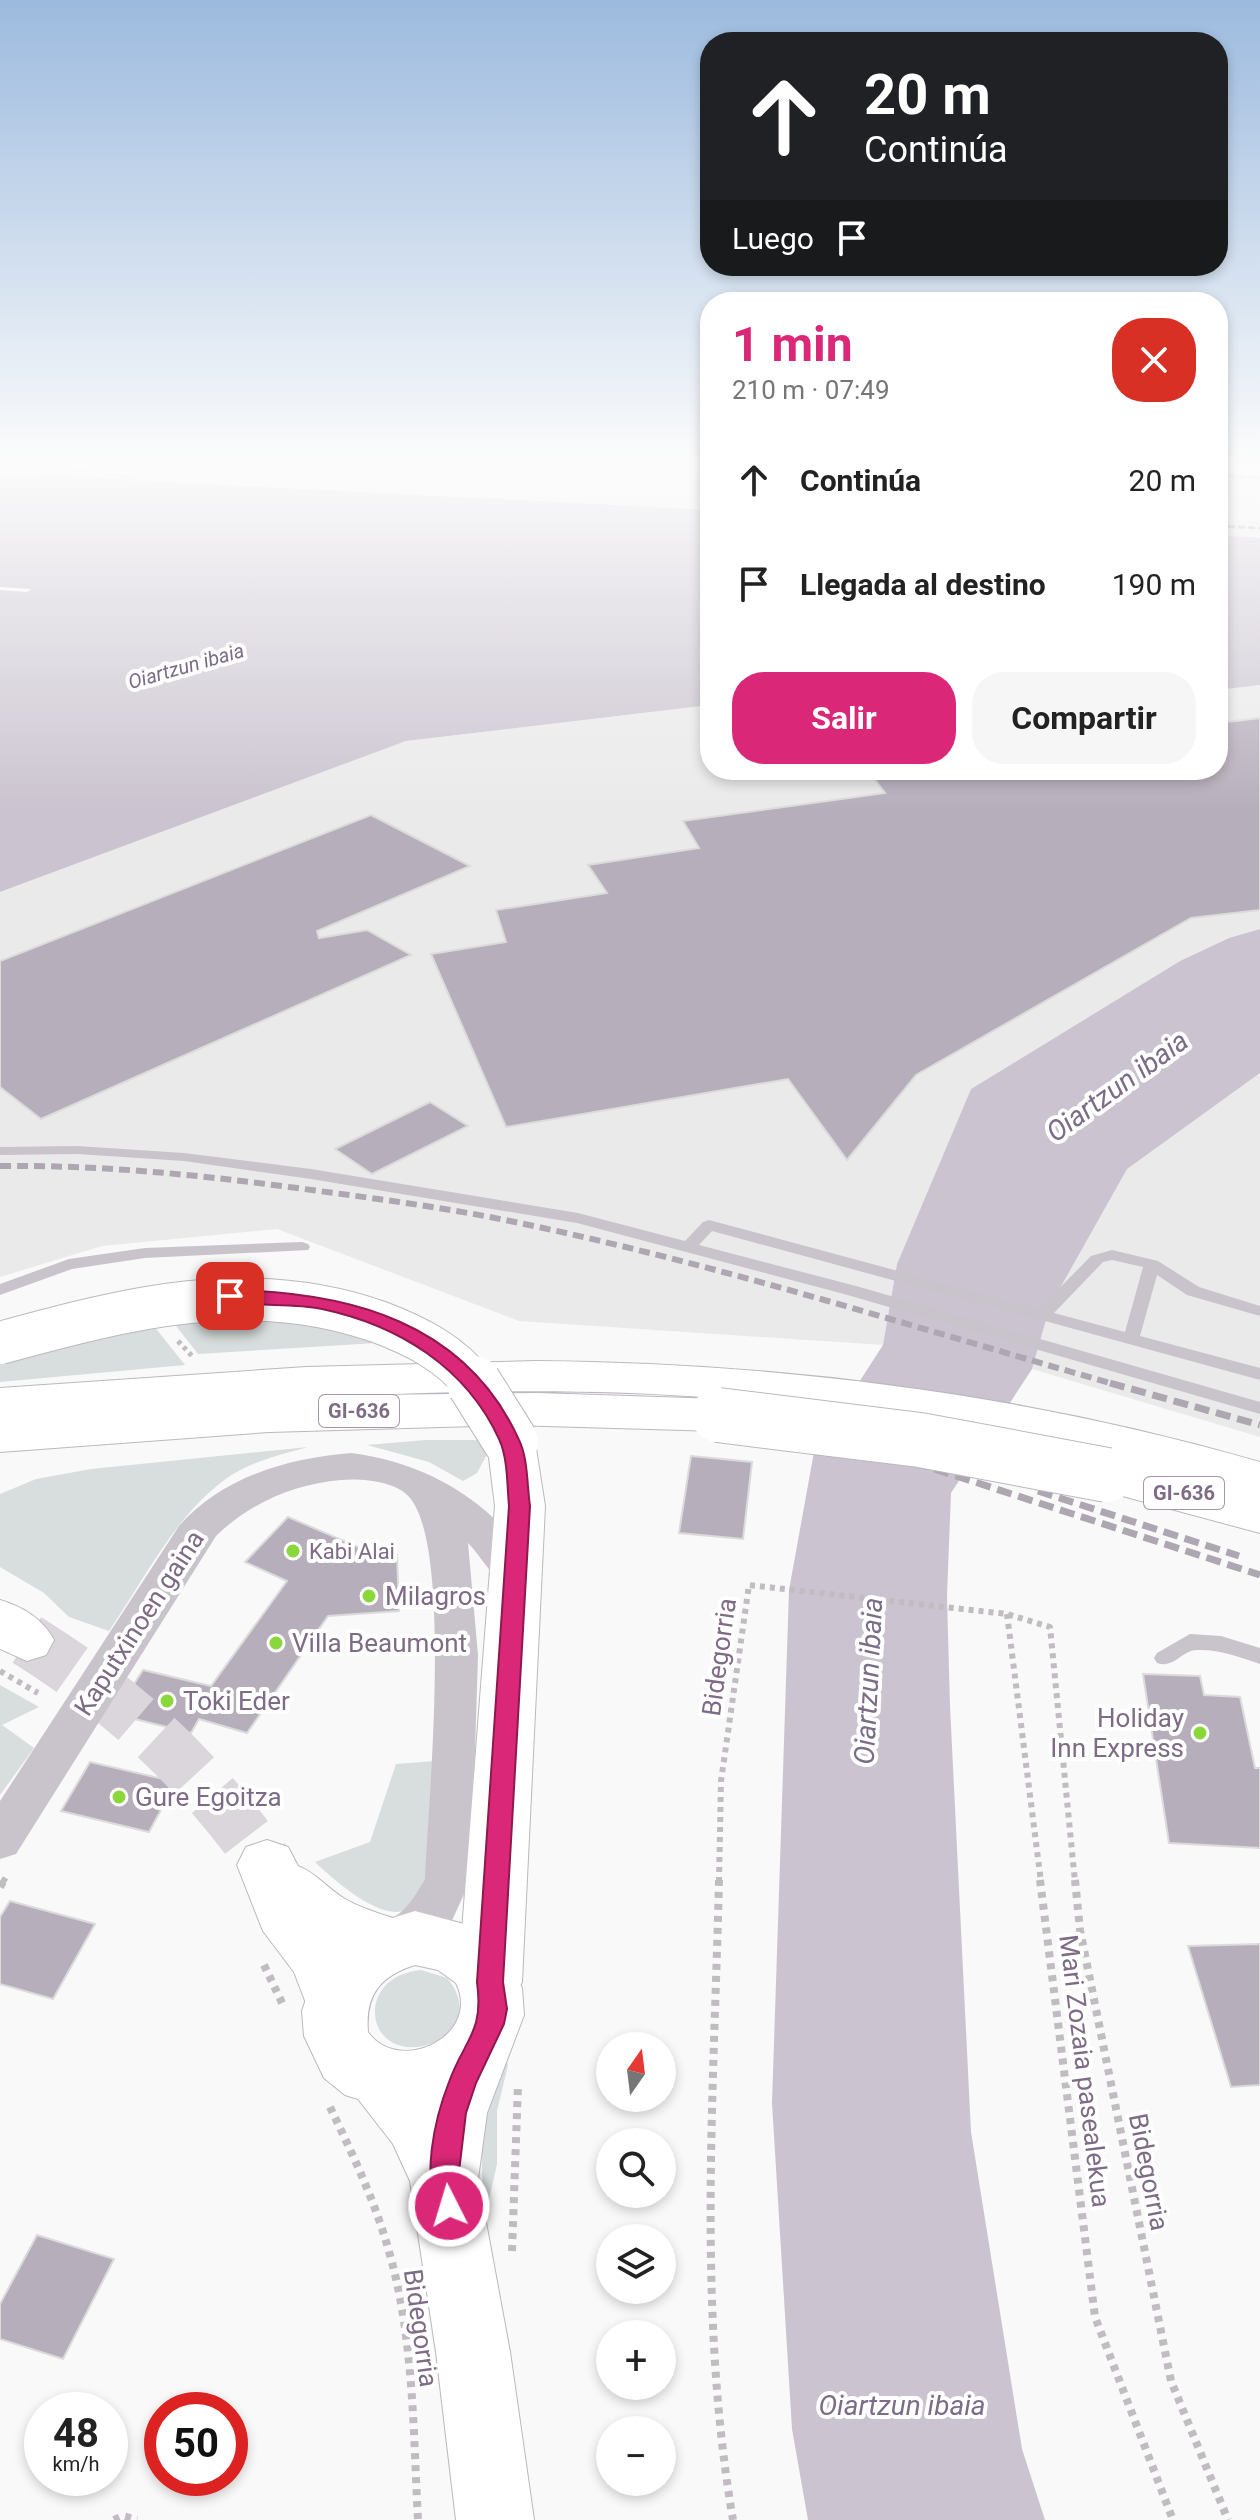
<!DOCTYPE html>
<html lang="es">
<meta charset="utf-8">
<style>
:root{--surface:#fff;--page:#f6f6f6;--text:#222;--muted:#767676;--accent:#db2777}
body{margin:0;font-family:Roboto,sans-serif;background:var(--page);color:var(--text);height:100vh;display:flex;flex-direction:column;font-size:30px;white-space:nowrap}
*{box-sizing:border-box;margin:0}
p{font-size:26px;color:var(--muted)}
.icon{flex:none;width:44px;height:44px;fill:none;stroke:currentColor;stroke-width:2;stroke-linecap:round;stroke-linejoin:round}
.map{position:relative;flex:1;overflow:hidden}
.drawer{position:absolute;left:700px;top:292px;width:528px;height:488px;display:flex;flex-direction:column;background:var(--surface);border-radius:32px;box-shadow:0 4px 12px #0003}
.drawer>*{flex:none}
.hud{position:absolute;left:700px;top:32px;width:528px;height:244px;border-radius:32px;box-shadow:0 4px 12px #0003;background:#202124;color:#fff;overflow:hidden}
.needle{width:52px;rotate:14deg}
.controls{position:absolute;left:596px;top:2032px;display:grid;gap:16px}
.controls a{display:grid;place-items:center;width:80px;height:80px;border-radius:50%;background:var(--surface);box-shadow:0 4px 12px #0003;font-size:40px}
.speed{position:absolute;left:24px;top:2392px;display:flex;gap:16px;font-size:40px;font-weight:700;text-align:center}
.speed>*{display:grid;place-content:center;width:104px;height:104px;border-radius:50%;background:var(--surface);box-shadow:0 4px 12px #0003;line-height:1}
.speed small{font-size:20px;font-weight:400}
.speed .limit{border:12px solid #d22;background:#fff;color:#111}
.pin{position:absolute;display:grid;place-items:center;width:68px;height:68px;color:#fff;margin:-34px;border-radius:16px;box-shadow:0 4px 12px #0006}
.me{position:absolute;width:88px;margin:-44px;rotate:355deg;stroke-linejoin:round;filter:drop-shadow(0 0 6px #0008)}
.turn{display:flex;align-items:center;gap:28px;height:168px;padding:0 32px;font-size:36px}
.turn .icon{width:104px;height:104px;stroke-width:2.5}
.turn b{display:block;font-size:56px;line-height:68px}
.then{display:flex;align-items:center;height:76px;padding:0 32px;background:#0003;gap:16px;font-size:30px}
.round{display:grid;place-items:center;flex:none;width:84px;height:84px;border-radius:32px;background:var(--page)}
.headline{display:flex;align-items:center;justify-content:space-between;height:136px;padding:0 32px}
h1{font-size:48px;font-weight:700;line-height:60px;color:var(--accent)}
.cta{display:flex;gap:16px;margin-top:auto;padding:16px 32px}
.cta a{flex:1;height:92px;border-radius:32px;background:var(--accent);color:#fff;font-size:32px;font-weight:700;line-height:92px;text-align:center}
.cta a+a{background:var(--page);color:var(--text)}
ul{padding:0;list-style:none}
li{display:flex;align-items:center;gap:24px;height:104px;padding:0 32px}
li div{flex:1}
li b{display:block;font-size:30px}
li em{font-style:normal}
.map>svg:first-child{display:block}
.built{fill:#eaeaeb}
.green{fill:#d7dedd}
.water{fill:#cbc4d0}
.building{fill:#b7aebb;stroke:#dadbda;stroke-width:2}
.lines{fill:none;stroke-linecap:round;stroke-linejoin:round}
.primary-tunnel{stroke:#dad6dc;stroke-width:54;stroke-dasharray:54 27;stroke-linecap:butt}
.secondary-casing{stroke:#bdb6bf;stroke-width:2}
.primary-casing{stroke:#bdb7bf;stroke-width:2}
.path-far3{stroke:#c0bcc1;stroke-width:3;stroke-dasharray:2 2;stroke-linecap:butt}
.path-far2{stroke:#c0bcc1;stroke-width:5;stroke-dasharray:4 4;stroke-linecap:butt}
.path-far1{stroke:#c0bcc1;stroke-width:6;stroke-dasharray:5 5;stroke-linecap:butt}
.path{stroke:#c0bcc1;stroke-width:8;stroke-dasharray:6 6;stroke-linecap:butt}
.service{fill:#c9c4cb;fill-rule:evenodd}
.minor{fill:#c9c4cb;fill-rule:evenodd}
.secondary{fill:#fff;fill-rule:evenodd}
.primary{fill:#fff;fill-rule:evenodd}
.rail-far2{stroke:#aea7b1;stroke-width:3;stroke-dasharray:7 3;stroke-linecap:butt}
.rail-far1{stroke:#aea7b1;stroke-width:6;stroke-dasharray:11 6;stroke-linecap:butt}
.rail{stroke:#aea7b1;stroke-width:7;stroke-dasharray:15 7;stroke-linecap:butt}
.primary-bridge-far1-casing{stroke:#bdb7bf;stroke-width:44;stroke-linecap:butt}
.primary-bridge-casing{stroke:#bdb7bf;stroke-width:56;stroke-linecap:butt}
.primary-bridge-far1{stroke:#fff;stroke-width:42}
.primary-bridge{stroke:#fff;stroke-width:54}
.route{fill:#db2777;stroke:#8e194d;stroke-width:2}
.poi-dot{fill:#89d73a;stroke:#fff;stroke-width:3}
.labels{text-anchor:middle;stroke-width:8;stroke-linejoin:round;paint-order:stroke}
.far-water-label{font-size:20px;font-style:italic;fill:#7b6c88;stroke:#fff}
.shield{fill:#fff;stroke:#a597aa;stroke-width:2}
.shield-label{font-size:20px;font-weight:bold;fill:#7e6b86}
.poi-label{font-size:22px;fill:#7e6b86;stroke:#fff;text-anchor:start}
.near-poi-label{font-size:26px;fill:#7e6b86;stroke:#fff;text-anchor:start}
.near-street-label{font-size:26px;fill:#7e6b86;stroke:#fff}
.near-water-label{font-size:28px;font-style:italic;fill:#7b6c88;stroke:#fff}
</style>
<div class="map">
<svg width="1260" height="2520" viewBox="0 0 1260 2520">
<rect width="100%" height="100%" fill="#f8f9f8"/>
<g class="built">
<polygon points="0,459 710,459 710,510 127,480 66,473 0,476"/>
<polygon points="1218,473 1260,473 1260,538 1218,535"/>
<polygon points="1260,685 1260,929 1229,938 1180,961 971,1089 897,1264 883,1345 519,1321 277,1229 102,1246 0,1277 0,892 406,741 710,705 710,770 1218,770 1218,690"/>
<polygon points="1260,1073 1260,1437 1032,1369 1050,1306 1127,1168"/>
</g>
<g class="green">
<polygon points="265,1309 392,1342 198,1354 169,1317"/>
<polygon points="149,1320 185,1365 0,1382 0,1356"/>
<polygon points="426,1440 482,1440 486,1456 477,1473 463,1481 429,1462 367,1445"/>
<path d="M308,1447c-29,8 -60,15 -85,34 -49,37 -80,100 -114,150l-40,-14 -25,-24 -44,-26v-73l36,-15 55,-10z"/>
<polygon points="0,1685 39,1707 2,1725 34,1748 0,1795"/>
<path d="M435,1761c-2,28 -4,57 -6,86 0,11 1,26 -2,37 -19,64 -87,1 -112,-22l55,-20 26,-78z"/>
<path d="M421,1970l26,8c11,13 17,28 8,45 -6,11 -16,19 -28,22 -61,17 -75,-68 -6,-75z"/>
<polygon points="503,2052 508,2065 497,2111 497,2164 484,2222 480,2113"/>
</g>
<g class="water">
<polygon points="66,473 127,480 710,510 710,705 406,741 0,892 0,590 27,592 31,589 0,587 0,476"/>
<polygon points="1218,535 1260,538 1260,685 1218,690"/>
<polygon points="1260,929 1260,1073 1127,1169 1050,1306 1032,1369 951,1493 947,1596 950,1706 971,2132 1022,2449 1045,2520 808,2520 792,2429 772,2103 789,1590 814,1452 883,1345 897,1264 971,1089 1180,961 1229,938"/>
</g>
<g class="building">
<polygon points="1260,718 1260,910 1191,918 916,1075 847,1160 788,1079 506,1127 431,954 506,942 496,910 607,893 588,865 699,848 683,821 885,793 868,770 1218,770 1218,723"/>
<polygon points="371,815 470,866 317,931 319,938 367,930 411,955 41,1119 0,1087 0,961"/>
<polygon points="430,1102 468,1126 372,1174 335,1149"/>
<polygon points="691,1456 752,1462 743,1539 679,1533"/>
<polygon points="288,1517 379,1556 397,1555 399,1611 328,1616 247,1733 199,1719 191,1733 115,1714 143,1670 211,1686 287,1581 245,1562"/>
<polygon points="1143,1674 1200,1676 1204,1695 1240,1697 1255,1768 1260,1768 1260,1848 1169,1843"/>
<polygon points="90,1762 176,1782 149,1832 61,1811"/>
<polygon points="10,1901 95,1924 53,1999 0,1984 0,1917"/>
<polygon points="1260,1944 1260,2085 1231,2087 1188,1946"/>
<polygon points="37,2235 114,2259 63,2359 0,2339 0,2304"/>
</g>
<g class="lines">
<path class="primary-tunnel" d="M27,1640c102,64 170,128 240,225"/>
<g class="secondary-casing">
<path id="secondary" d="M415,1911l60,16 25,17 22,44 2,27 -37,98 -9,66 32,173 24,168h-78l-20,-168 -26,-171 -17,-37 -35,-45 -13,-4 -21,-17 -20,-42 -2,-25 8,-24 9,-20 17,-22 24,-17zM415,1965l23,5 18,13c26,53 -57,93 -88,49 -3,-37 12,-56 47,-67z"/>
</g>
<g class="primary-casing">
<g id="primary">
<path d="M536,1361c243,2 490,33 724,101v71l-171,-46 -7,-12 7,-12 17,-5c-129,-27 -260,-50 -391,-60 -113,-9 -228,-8 -341,-3l164,-2 180,6 17,5 7,11 -7,11 -17,5 -207,-6 17,5 7,12 10,64 -23,476 -10,20 -22,8 -22,-8 -10,-20 37,-476 -8,-64 7,-12 17,-5 -242,7 -269,20v-64l306,-21z"/>
<path d="M0,1600c23,7 42,18 54,40l-8,15 -19,6 -27,-12z"/>
<path d="M267,1840l21,7 10,19c17,6 30,23 47,33 21,12 44,17 66,25l9,19 -9,19 -22,8 -37,-11 15,40 -9,20 -23,9 -23,-9 -18,-47 -31,-41 -26,-66 9,-18z"/>
</g>
</g>
<polyline class="path-far3" points="0,496 12,497"/>
<polyline class="path-far2" points="178,1341 193,1357"/>
<g class="path-far1">
<polyline points="1007,1614 1041,1882"/>
<polyline points="0,1671 38,1693"/>
<polyline points="3,1882 7,1875"/>
<polyline points="719,1882 721,1781 749,1585 1007,1614 1050,1627 1075,1882"/>
</g>
<g class="path">
<path d="M719,1880c-5,212 -22,430 14,640"/>
<polyline points="1040,1880 1095,2317 1173,2520"/>
<polyline points="1075,1880 1080,1930 1171,2381 1228,2520"/>
<polyline points="0,1887 4,1880"/>
<polyline points="264,1965 284,2007"/>
<path d="M330,2107c22,46 44,92 58,141 26,88 25,181 30,272"/>
<polyline points="512,2251 518,2085"/>
<polyline points="114,2520 123,2516 137,2520"/>
</g>
<g class="service">
<polygon points="0,459 15,459 135,477 131,479 0,461"/>
<path d="M77,1146l107,7 127,16 267,44 107,28 18,-19 6,-2 330,89 52,-53 21,-6 46,11 41,26 61,19v10l-73,-21 -30,-20 -17,61 120,32v12l-215,-59h-11l-2,-3 -320,-87 -13,14 157,41 404,116v12l-416,-120 -267,-71 -266,-44 -127,-18 -107,-7 -77,1v-8zM1112,1260l31,7 -18,65 -71,-19 49,-51z"/>
<polygon points="302,1242 308,1244 310,1247 308,1250 145,1258 72,1269 0,1295 0,1284 69,1259 145,1248"/>
<path d="M1190,1634l31,2 39,12v16c-21,-7 -41,-15 -63,-14 -15,0 -23,19 -40,13l-3,-5 3,-5z"/>
</g>
<path class="minor" d="M351,1453c76,9 147,51 186,120l-6,11c-33,10 -42,-19 -63,-41l10,112 -7,224 -22,48 -15,16 -36,18 -17,-6 -7,-15c7,-15 15,-18 27,-28 11,-10 17,-21 24,-33 3,-75 28,-329 -15,-381 -13,-17 -49,-20 -69,-18 -47,4 -91,23 -125,56l-200,318 -16,5v-58l179,-275c43,-49 109,-68 172,-73z"/>
<use href="#secondary" class="secondary"/>
<use href="#primary" class="primary"/>
<g class="rail-far2">
<polyline points="1218,476 1260,478"/>
<polyline points="1218,526 1260,528"/>
</g>
<path class="rail-far1" d="M0,1166c100,-1 190,8 289,21 74,10 148,19 221,34 205,42 406,107 607,164"/>
<g class="rail">
<polyline points="1110,1383 1260,1425"/>
<polyline points="818,1416 954,1463"/>
<polyline points="809,1428 1260,1575"/>
<polyline points="1038,1491 1239,1556"/>
</g>
<g class="primary-bridge-far1-casing">
<path id="primary-bridge-far1" d="M0,1343c128,-35 249,-67 379,-21 37,14 71,31 96,63"/>
</g>
<g class="primary-bridge-casing">
<g id="primary-bridge">
<polyline points="474,1383 511,1442"/>
<polyline points="718,1415 920,1440 1107,1475"/>
</g>
</g>
<use href="#primary-bridge-far1" class="primary-bridge-far1"/>
<use href="#primary-bridge" class="primary-bridge"/>
</g>
<linearGradient id="sky" x2="0" y2="1"><stop stop-color="#9cbade"/><stop offset="0.57" stop-color="#fcfcfc"/><stop offset="1" stop-color="#fcfcfc" stop-opacity="0"/></linearGradient>
<rect width="1260" height="811" fill="url(#sky)"/>
<path class="route" d="M230,1290c119,2 236,32 289,150 9,18 8,46 11,66l-27,476 4,27 -3,15 -28,59 -10,30 -8,67 5,26 -4,10 -10,4 -11,-4c-16,-39 -4,-96 11,-134 16,-44 35,-49 28,-100l32,-476c-2,-20 -1,-48 -10,-67 -33,-72 -101,-114 -177,-130 -32,-7 -68,-1 -98,-9l-3,-4 3,-4z"/>
<g class="poi-dot">
<circle cx="293" cy="1551" r="8"/>
<circle cx="369" cy="1596" r="8"/>
<circle cx="276" cy="1643" r="8"/>
<circle cx="167" cy="1701" r="8"/>
<circle cx="1200" cy="1733" r="8"/>
<circle cx="119" cy="1797" r="8"/>
</g>
<g class="labels">
<g class="far-water-label">
<text transform="translate(186 666) rotate(-16)" y="7">Oiartzun ibaia</text>
</g>
<g class="shield">
<rect x="319" y="1395" width="80" height="32" rx="6"/>
<rect x="1144" y="1477" width="80" height="32" rx="6"/>
</g>
<g class="shield-label">
<text x="359" y="1418">GI-636</text>
<text x="1184" y="1500">GI-636</text>
</g>
<g class="poi-label">
<text x="309" y="1559">Kabi Alai</text>
</g>
<g class="near-poi-label">
<text x="385" y="1605">Milagros</text>
<text x="292" y="1652">Villa Beaumont</text>
<text x="183" y="1710">Toki Eder</text>
<text x="1184" y="1727" text-anchor="end">Holiday<tspan x="1184" dy="30">Inn Express</tspan></text>
<text x="135" y="1806">Gure Egoitza</text>
</g>
<g class="near-street-label">
<text transform="translate(139 1623) rotate(-57)" y="9">Kaputxinoen gaina</text>
<text transform="translate(719 1657) rotate(-82)" y="9">Bidegorria</text>
<text transform="translate(1085 2071) rotate(83)" y="9">Mari Zozaia pasealekua</text>
<text transform="translate(1149 2172) rotate(79)" y="9">Bidegorria</text>
<text transform="translate(421 2328) rotate(82)" y="9">Bidegorria</text>
</g>
<g class="near-water-label">
<text transform="translate(1117 1086) rotate(-36)" y="10">Oiartzun ibaia</text>
<text transform="translate(868 1681) rotate(-87)" y="10">Oiartzun ibaia</text>
<text x="902" y="2415">Oiartzun ibaia</text>
</g>
</g>
</svg>
<div class="controls">
<a><svg class="needle" viewBox="-14 -14 28 28"><path d="M0-13l5 13h-10z" fill="#e53935"/><path d="M0 13l5-13h-10z" fill="#767676"/></svg></a>
<a><svg class="icon" aria-label="search" viewBox="0 0 24 24"><circle cx="10" cy="10" r="6"/><path d="M15 15l6 6"/></svg></a>
<a><svg class="icon" aria-label="layers" viewBox="0 0 24 24"><path d="M12 4l9 5-9 5-9-5zM3 14l9 5 9-5"/></svg></a>
<a>+</a>
<a>−</a>
</div>
<div class="speed"><div>48<small>km/h</small></div><div class="limit">50</div></div>
<div class="pin" style="left:230px;top:1296px;background:#d93025"><svg class="icon" aria-label="arrive" viewBox="0 0 24 24"><path d="M6 21V4h12l-3 4 3 4H6"/></svg></div>
<svg class="me" style="left:449px;top:2206px" viewBox="-20 -20 40 40"><circle r="17" fill="#db2777" stroke="#fff" stroke-width="3"/><path d="M0-11L8 9 0 5-8 9z" fill="#fff"/></svg>
<div class="hud">
<div class="turn"><svg class="icon" aria-label="ahead" viewBox="0 0 24 24"><path d="M12 20V5M6 11l6-6 6 6"/></svg><div><b>20 m</b>Continúa</div></div>
<div class="then">Luego<svg class="icon" aria-label="arrive" viewBox="0 0 24 24"><path d="M6 21V4h12l-3 4 3 4H6"/></svg></div>
</div>
<section class="drawer">
<div class="headline"><div><h1>1 min</h1><p>210 m · 07:49</p></div><a class="round" style="background:#d93025;color:#fff"><svg class="icon" aria-label="close" viewBox="0 0 24 24"><path d="M6 6l12 12M18 6L6 18"/></svg></a></div>
<ul>
<li><svg class="icon" aria-label="ahead" viewBox="0 0 24 24"><path d="M12 20V5M6 11l6-6 6 6"/></svg><div><b>Continúa</b></div><em>20 m</em></li>
<li><svg class="icon" aria-label="arrive" viewBox="0 0 24 24"><path d="M6 21V4h12l-3 4 3 4H6"/></svg><div><b>Llegada al destino</b></div><em>190 m</em></li>
</ul>
<div class="cta"><a>Salir</a><a>Compartir</a></div>
</section>
</div>
